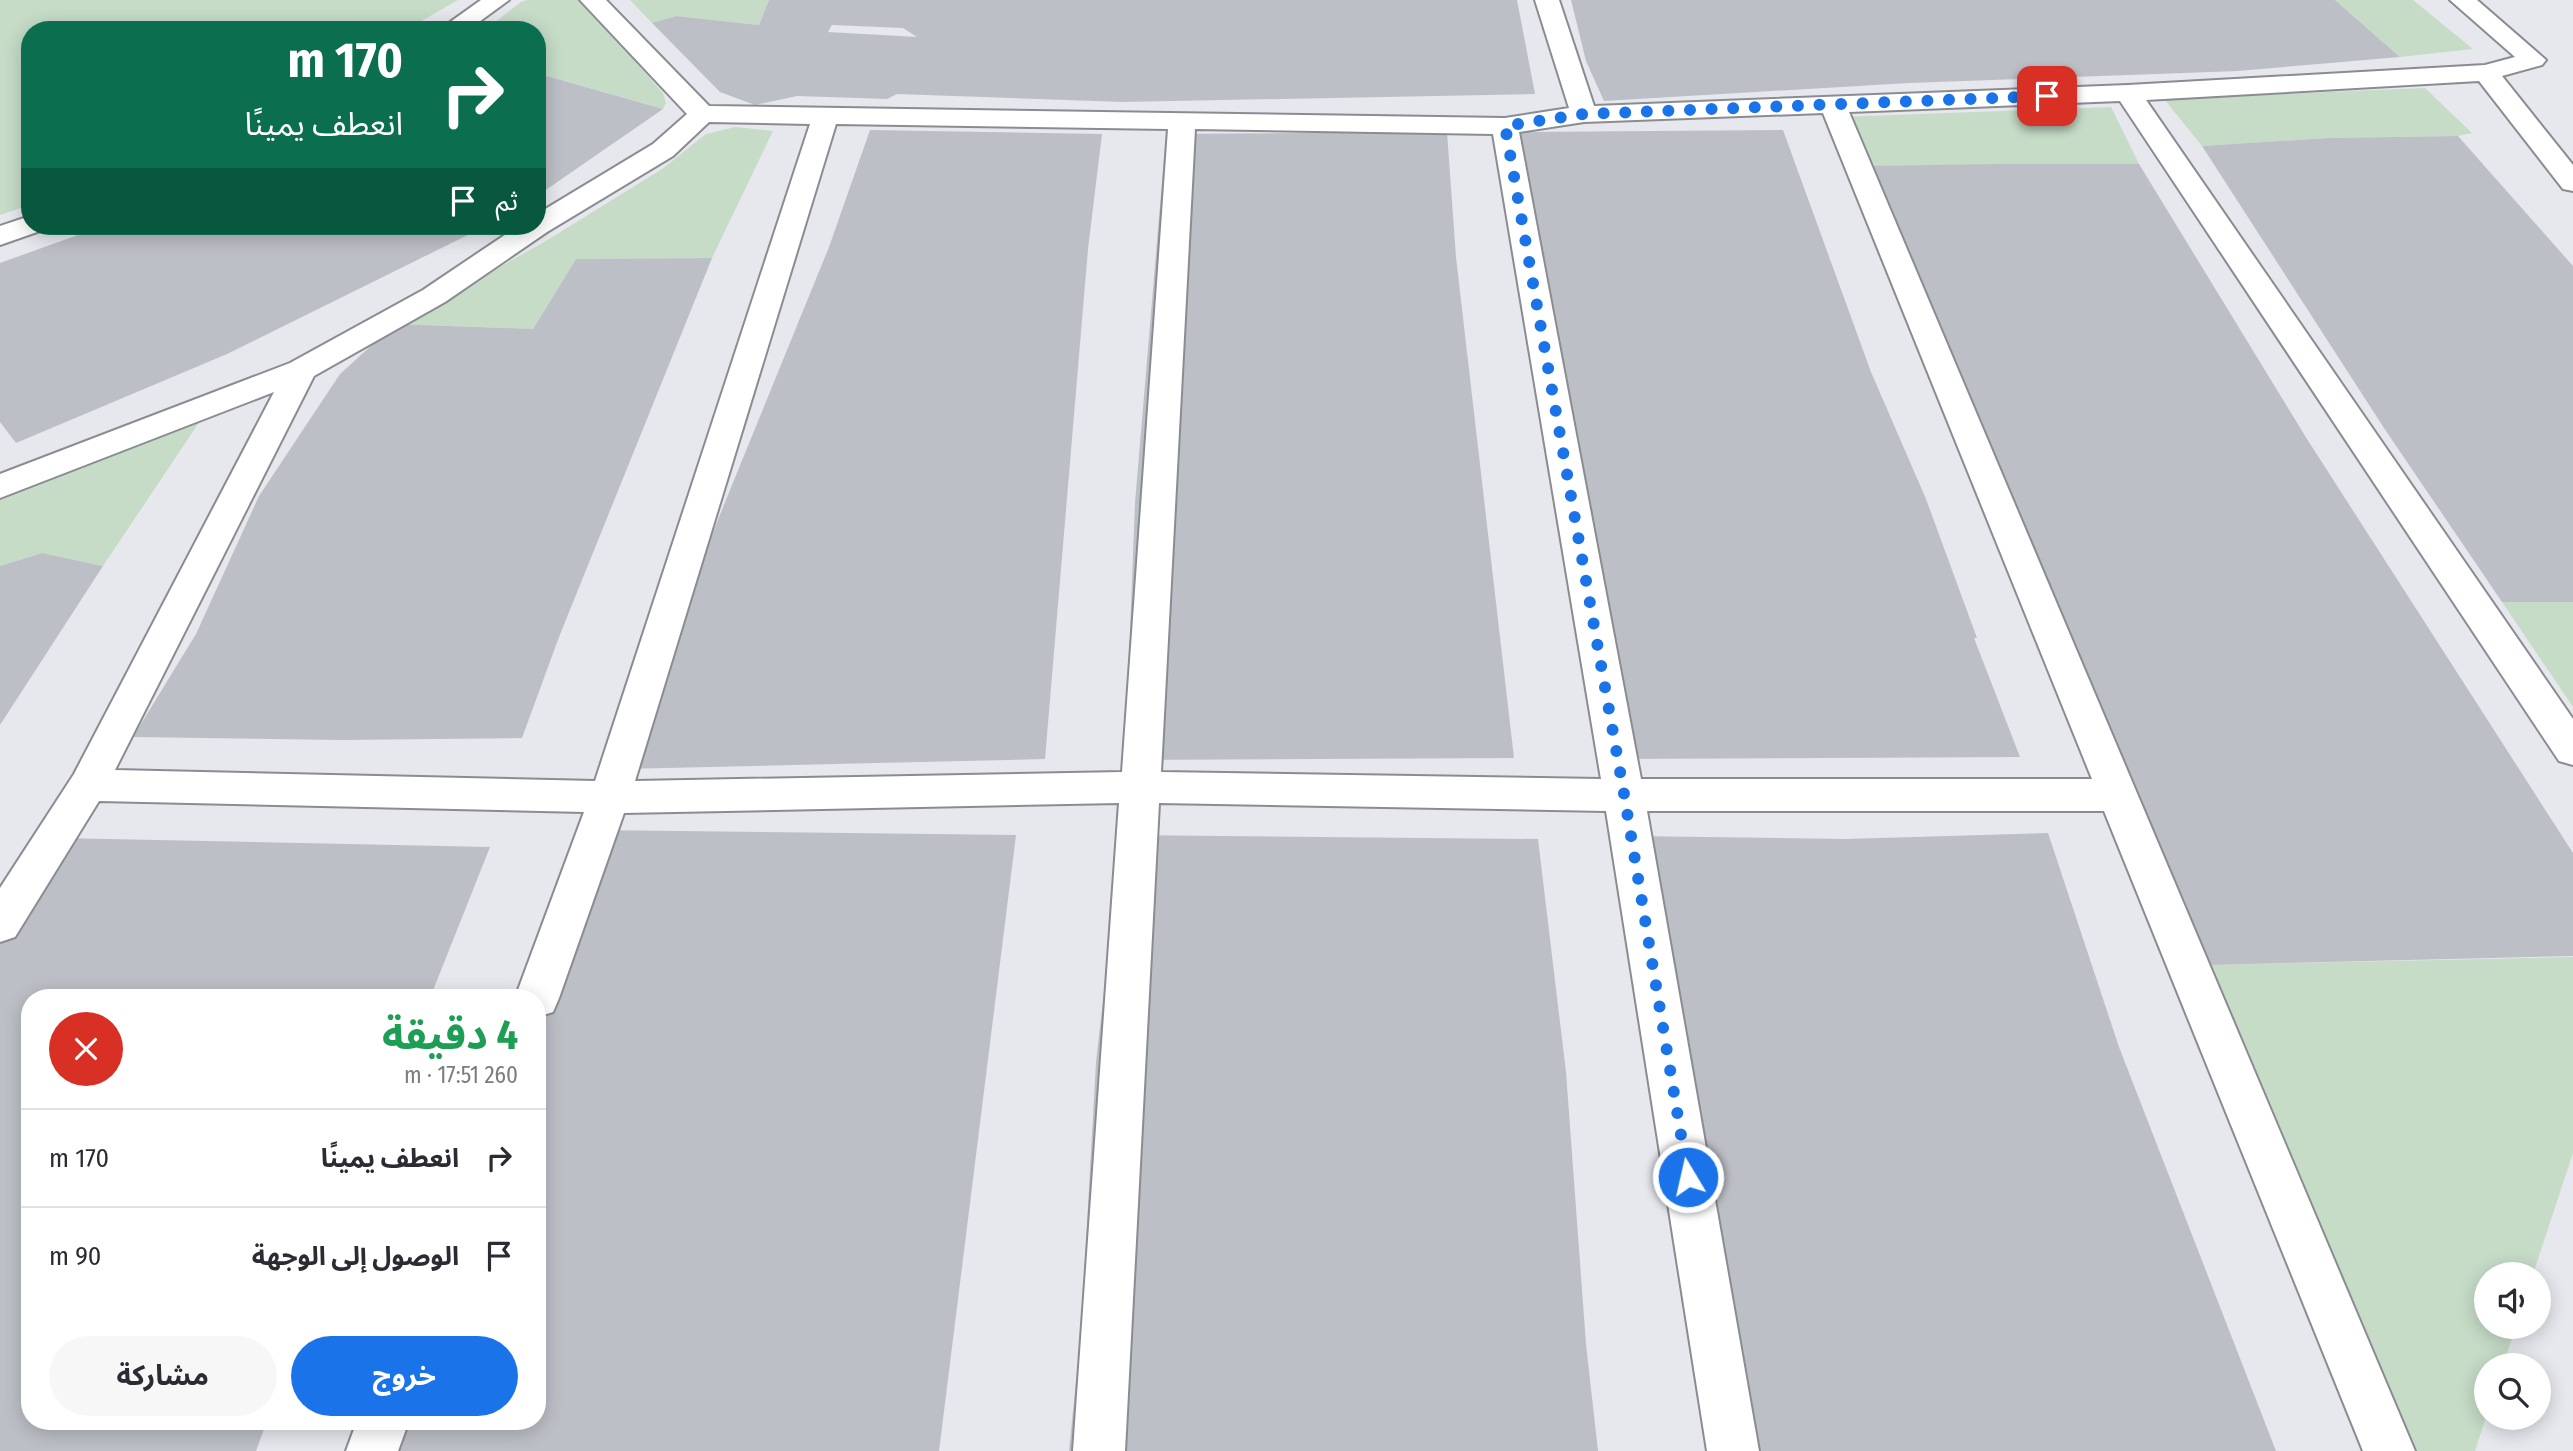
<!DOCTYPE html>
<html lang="ar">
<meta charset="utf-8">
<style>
:root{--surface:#fff;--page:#f7f7f7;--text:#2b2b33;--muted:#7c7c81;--line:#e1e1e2;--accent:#1a73e8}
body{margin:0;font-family:"Fira Sans Condensed","Noto Sans Arabic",sans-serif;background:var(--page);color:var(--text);direction:rtl;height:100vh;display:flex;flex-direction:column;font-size:26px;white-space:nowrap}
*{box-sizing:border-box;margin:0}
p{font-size:23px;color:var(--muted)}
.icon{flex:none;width:38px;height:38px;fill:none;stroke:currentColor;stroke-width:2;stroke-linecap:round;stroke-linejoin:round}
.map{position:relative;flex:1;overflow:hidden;direction:ltr}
.sheet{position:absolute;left:21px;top:989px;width:525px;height:441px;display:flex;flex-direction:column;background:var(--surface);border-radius:28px;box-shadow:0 4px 18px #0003;direction:rtl}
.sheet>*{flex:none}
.hud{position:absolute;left:21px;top:21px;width:525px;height:214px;border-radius:28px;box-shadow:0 4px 18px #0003;direction:rtl;background:#0b6e4f;color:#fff;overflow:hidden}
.fabs{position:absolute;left:2474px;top:1262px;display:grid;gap:14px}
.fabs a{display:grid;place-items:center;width:77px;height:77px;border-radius:50%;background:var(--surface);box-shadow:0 4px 18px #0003;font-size:35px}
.pin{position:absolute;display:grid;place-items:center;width:60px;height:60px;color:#fff;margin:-30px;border-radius:14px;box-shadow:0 4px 10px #0006}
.me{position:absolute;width:77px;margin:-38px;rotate:351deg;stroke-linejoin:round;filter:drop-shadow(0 0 5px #0008)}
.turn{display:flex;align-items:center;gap:24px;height:147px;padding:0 28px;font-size:32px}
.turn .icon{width:91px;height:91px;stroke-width:2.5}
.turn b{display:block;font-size:49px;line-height:60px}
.then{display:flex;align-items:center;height:66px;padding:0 28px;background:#0003;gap:14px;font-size:26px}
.round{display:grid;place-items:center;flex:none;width:74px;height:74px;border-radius:37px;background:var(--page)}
.headline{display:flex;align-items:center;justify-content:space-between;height:119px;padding:0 28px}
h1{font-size:42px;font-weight:700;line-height:52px;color:#1e9e55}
.button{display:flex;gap:14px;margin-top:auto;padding:14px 28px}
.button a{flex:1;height:80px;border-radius:42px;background:var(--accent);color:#fff;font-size:28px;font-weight:700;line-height:80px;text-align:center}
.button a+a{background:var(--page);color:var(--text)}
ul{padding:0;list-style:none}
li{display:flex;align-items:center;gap:21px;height:98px;padding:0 28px;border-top:2px solid var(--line)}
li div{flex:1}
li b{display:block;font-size:26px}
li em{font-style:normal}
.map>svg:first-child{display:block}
.green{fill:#c6dcc7}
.building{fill:#bdbfc6;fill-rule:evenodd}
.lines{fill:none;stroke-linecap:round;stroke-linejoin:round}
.minor-casing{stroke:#8a8c92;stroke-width:4}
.minor{fill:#fff;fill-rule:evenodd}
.route{stroke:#1a73e8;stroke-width:12;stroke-dasharray:0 21.6}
</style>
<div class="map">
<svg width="2573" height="1451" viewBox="0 0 2573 1451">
<rect width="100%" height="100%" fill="#e6e8ee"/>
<g class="green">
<polygon points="0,0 458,0 406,30 30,30 30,205 0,215"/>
<polygon points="527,0 581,0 663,93 666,103 663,109 537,73 537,30 485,30 521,2"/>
<polygon points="630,0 769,0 759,25 676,16 652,23"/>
<polygon points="2335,0 2413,0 2473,49 2400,57"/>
<polygon points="2425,88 2472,133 2458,136 2330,138 2202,146 2164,99"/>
<polygon points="2111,107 2139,164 1863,166 1841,117"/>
<polygon points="735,127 773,131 712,258 576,259 533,329 395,324 541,244 662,169 706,134"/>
<polygon points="204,415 103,566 42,553 0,566 0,482"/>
<polygon points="2502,602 2573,602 2573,707"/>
<polygon points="2573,957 2573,1153 2533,1274 2487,1274 2487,1326 2516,1327 2503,1365 2487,1365 2487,1414 2475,1451 2394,1451 2210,965"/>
</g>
<g class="building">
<path d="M769,0h748l18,94 -412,8 -226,-8 -10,5 -90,-3 -42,9 -35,-13 -68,-69 24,-7 83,9zM832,25l71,3 14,9 -89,-5z"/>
<polygon points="1571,0 2335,0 2400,57 2238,71 1909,83 1604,101 1586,61"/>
<polygon points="537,73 561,80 663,109 537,196"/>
<polygon points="870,130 1102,134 1088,249 1045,759 622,769 719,517 829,247"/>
<polygon points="1783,130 1871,372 1926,499 1977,638 1974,638 2020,757 1612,759 1517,132"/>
<polygon points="1447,132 1456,257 1514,758 1125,760 1135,503 1166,134"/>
<polygon points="2458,136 2573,266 2573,602 2502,602 2384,428 2202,146 2329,138"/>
<polygon points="1997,164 2139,164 2307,439 2573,853 2573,956 2210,965 2108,736 1863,166"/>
<polygon points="103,226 486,226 227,354 16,443 0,422 0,263"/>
<polygon points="712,258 559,637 522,738 340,740 133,737 196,634 259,496 340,374 395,324 533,329 576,259"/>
<polygon points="42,553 103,566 0,725 0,566"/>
<polygon points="595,830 1016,835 939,1451 388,1451 398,1421 537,1421 537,996"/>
<polygon points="2048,833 2119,1047 2276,1451 1730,1451 1630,836 1845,839"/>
<polygon points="1122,835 1538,839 1566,1072 1586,1344 1598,1451 1069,1451 1081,1331 1096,1062"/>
<polygon points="59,838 490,847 430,998 30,998 30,1421 267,1421 256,1451 0,1451 0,924"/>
</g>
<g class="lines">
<g class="minor-casing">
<g id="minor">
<polygon points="481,0 509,0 468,30 439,30"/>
<path d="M580,0h26l103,106 796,12 64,-10 -34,-108h24l35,106 534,-21 357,-20 30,-8 -65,-57h27l69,60 -4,5 -40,11 71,89v26l-10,-2 -84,-108 -333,19 427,619v46l-14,-4 -439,-660 -271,11 566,1339h-52l-259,-640h-457l112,640h-52l-101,-640 -447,-8 -34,648h-52l46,-648 -495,10 -65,185 -6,14 -16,5v-19h-22l69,-186 -485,-11 -84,136 -15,5v-54l74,-114 200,-382 -274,106v-24l290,-111 133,-73 95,-64h19v-12l116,-70 34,-30zM1823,113l269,666h-451l-122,-647 65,-10zM709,122l101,2 -215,657 -480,-11 199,-394 131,-74 102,-70 126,-76zM836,124l332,5 -46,643 -487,9zM1195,129l298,5 108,645 -440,-7z"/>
<polygon points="30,216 30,226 44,226 40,231 0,245 0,226"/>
<polygon points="357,1421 409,1421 398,1451 346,1451"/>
</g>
</g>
<use href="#minor" class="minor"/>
</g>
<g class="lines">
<polyline class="route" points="1688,1177 1624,794 1505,126 1584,114 2047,96"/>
</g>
</svg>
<div class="fabs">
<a><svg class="icon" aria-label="sound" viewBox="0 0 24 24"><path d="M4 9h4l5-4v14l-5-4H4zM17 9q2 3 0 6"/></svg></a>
<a><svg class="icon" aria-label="search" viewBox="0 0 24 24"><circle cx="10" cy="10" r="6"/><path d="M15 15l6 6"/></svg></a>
</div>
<div class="pin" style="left:2047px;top:96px;background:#d93025"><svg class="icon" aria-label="arrive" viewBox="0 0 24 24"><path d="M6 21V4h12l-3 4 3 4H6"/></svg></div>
<svg class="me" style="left:1688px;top:1177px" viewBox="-20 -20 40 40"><circle r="17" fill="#1a73e8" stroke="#fff" stroke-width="3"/><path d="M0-11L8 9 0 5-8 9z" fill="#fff"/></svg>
<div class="hud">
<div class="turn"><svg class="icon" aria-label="right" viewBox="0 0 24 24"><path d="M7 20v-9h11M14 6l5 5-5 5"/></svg><div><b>170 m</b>انعطف يمينًا</div></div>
<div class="then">ثم<svg class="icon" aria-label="arrive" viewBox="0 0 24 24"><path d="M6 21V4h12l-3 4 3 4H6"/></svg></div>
</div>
<section class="sheet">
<div class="headline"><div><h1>4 دقيقة</h1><p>260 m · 17:51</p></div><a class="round" style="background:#d93025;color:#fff"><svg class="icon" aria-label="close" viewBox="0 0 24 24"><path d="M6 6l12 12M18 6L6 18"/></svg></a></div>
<ul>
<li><svg class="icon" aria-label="right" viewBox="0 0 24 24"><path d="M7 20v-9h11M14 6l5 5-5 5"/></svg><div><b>انعطف يمينًا</b></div><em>170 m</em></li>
<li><svg class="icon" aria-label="arrive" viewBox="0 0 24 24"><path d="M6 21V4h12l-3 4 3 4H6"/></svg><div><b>الوصول إلى الوجهة</b></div><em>90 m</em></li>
</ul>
<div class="button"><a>خروج</a><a>مشاركة</a></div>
</section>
</div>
